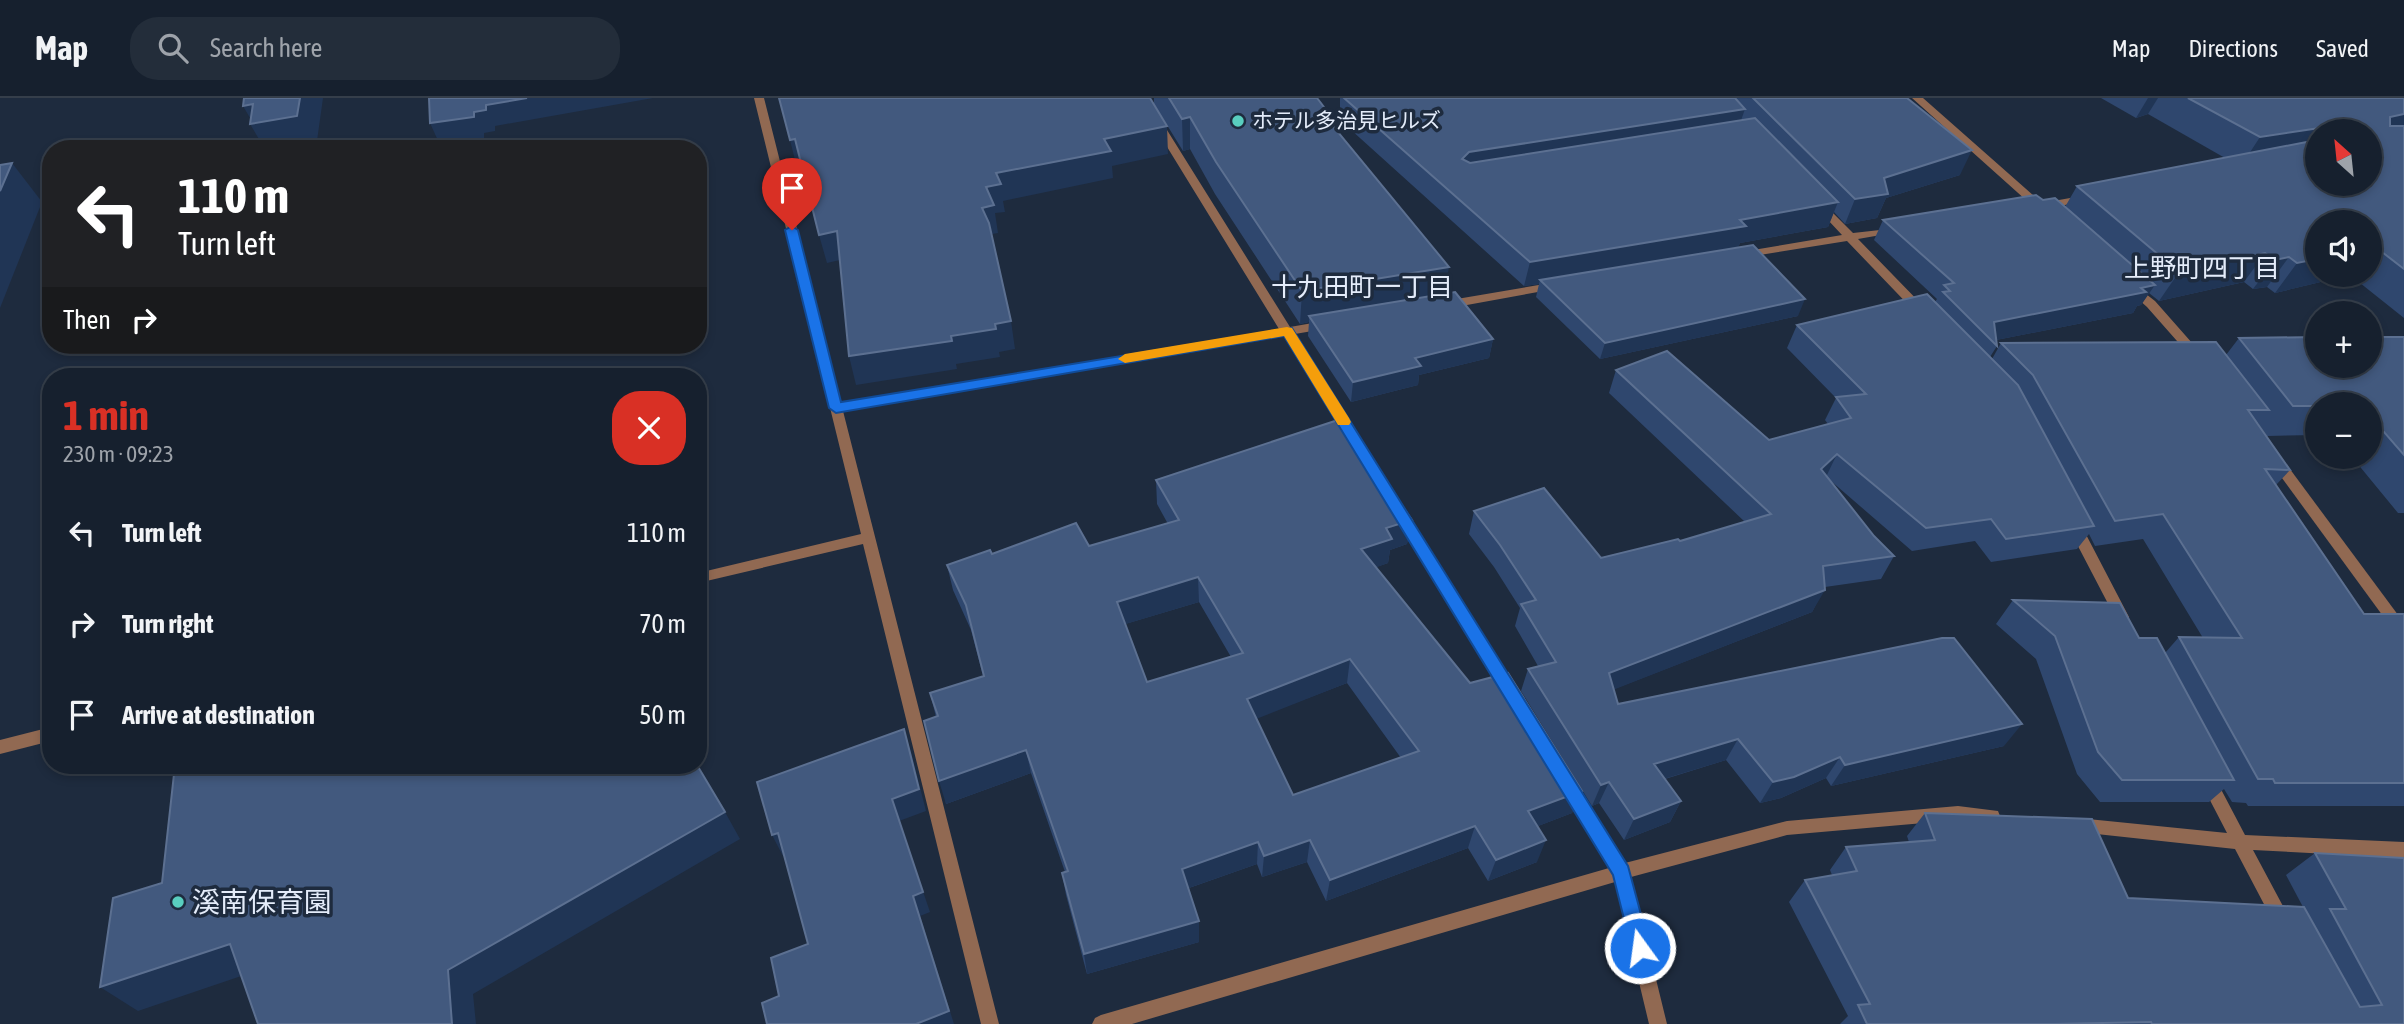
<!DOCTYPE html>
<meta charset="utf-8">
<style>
:root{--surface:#16202e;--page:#232d3a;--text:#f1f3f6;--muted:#9ea3aa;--line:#353e4a;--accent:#d93025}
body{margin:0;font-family:"Asap Condensed","Noto Sans JP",sans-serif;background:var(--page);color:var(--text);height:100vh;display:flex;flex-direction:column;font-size:26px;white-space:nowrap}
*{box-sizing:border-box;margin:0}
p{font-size:23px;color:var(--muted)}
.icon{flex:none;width:38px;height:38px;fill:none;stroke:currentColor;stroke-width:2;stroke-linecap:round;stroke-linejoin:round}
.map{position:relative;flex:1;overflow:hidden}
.drawer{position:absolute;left:42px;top:270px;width:665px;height:406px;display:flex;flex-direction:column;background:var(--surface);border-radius:28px;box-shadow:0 4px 10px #0003,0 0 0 2px var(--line)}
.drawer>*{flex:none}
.hud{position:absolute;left:42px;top:42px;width:665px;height:214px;border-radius:28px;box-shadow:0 4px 10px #0003,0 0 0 2px var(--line);background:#202124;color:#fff;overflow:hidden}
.needle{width:46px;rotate:333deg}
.buttons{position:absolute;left:2305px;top:21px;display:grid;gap:14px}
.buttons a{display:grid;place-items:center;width:77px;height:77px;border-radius:50%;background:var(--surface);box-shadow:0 4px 10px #0003,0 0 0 2px var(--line);font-size:35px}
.pin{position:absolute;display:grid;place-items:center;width:60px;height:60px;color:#fff;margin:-72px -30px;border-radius:50% 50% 50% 0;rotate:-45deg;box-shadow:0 0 7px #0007}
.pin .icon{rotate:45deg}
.me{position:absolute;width:77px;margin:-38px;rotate:346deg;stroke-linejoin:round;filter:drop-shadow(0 0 5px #0008)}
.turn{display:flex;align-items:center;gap:24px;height:147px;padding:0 21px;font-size:32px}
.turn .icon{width:91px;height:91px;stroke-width:2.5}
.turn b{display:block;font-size:49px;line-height:60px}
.then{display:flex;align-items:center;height:66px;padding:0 21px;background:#0003;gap:14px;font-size:26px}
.round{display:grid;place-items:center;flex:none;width:74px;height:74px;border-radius:28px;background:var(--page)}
.headline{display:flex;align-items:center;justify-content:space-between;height:119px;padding:0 21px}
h1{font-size:42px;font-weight:700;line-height:52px;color:var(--accent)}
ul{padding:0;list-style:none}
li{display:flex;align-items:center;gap:21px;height:91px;padding:0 21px}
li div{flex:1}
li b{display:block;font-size:26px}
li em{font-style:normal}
header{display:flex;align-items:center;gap:42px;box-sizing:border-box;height:98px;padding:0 35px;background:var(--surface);border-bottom:2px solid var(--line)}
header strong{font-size:33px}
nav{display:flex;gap:38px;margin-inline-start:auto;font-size:24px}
.search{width:490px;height:63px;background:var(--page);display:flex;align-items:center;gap:18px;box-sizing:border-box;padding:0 24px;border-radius:28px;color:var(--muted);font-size:26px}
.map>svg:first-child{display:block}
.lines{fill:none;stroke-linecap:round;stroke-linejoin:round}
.street{fill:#916952;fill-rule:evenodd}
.wall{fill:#2f476e;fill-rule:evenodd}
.shaded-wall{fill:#203555}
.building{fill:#42597e;stroke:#5c7091;stroke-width:2;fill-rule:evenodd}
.route{fill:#1a73e8;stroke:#114b97;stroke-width:2}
.slow{fill:#f59e0b}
.poi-dot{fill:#59cebf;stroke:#1e2b3e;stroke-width:2.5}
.labels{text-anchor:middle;stroke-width:7;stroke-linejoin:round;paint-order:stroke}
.far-poi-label{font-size:21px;fill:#e4ecfa;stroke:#1e2b3e;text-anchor:start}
.neighbourhood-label{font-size:26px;fill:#e4ecfa;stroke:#1e2b3e}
.near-poi-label{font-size:28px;fill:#e4ecfa;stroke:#1e2b3e;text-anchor:start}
</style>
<header>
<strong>Map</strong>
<div class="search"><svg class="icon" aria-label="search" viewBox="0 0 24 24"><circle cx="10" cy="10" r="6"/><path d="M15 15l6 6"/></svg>Search here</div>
<nav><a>Map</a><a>Directions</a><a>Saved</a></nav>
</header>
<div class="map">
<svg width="2404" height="926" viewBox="0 0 2404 926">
<rect width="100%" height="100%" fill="#1e2b3e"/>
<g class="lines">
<g class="street">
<polygon points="754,0 764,0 841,305 1279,231 1137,0 1147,0 1290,229 1324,223 1330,227 1324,231 1295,236 1363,346 1357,350 1352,349 1284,238 843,313 999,926 981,926 863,446 698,485 698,475 861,436"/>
<polygon points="1912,0 1923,0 2042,105 2087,97 2092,100 2087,103 2037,112"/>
<polygon points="1818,103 1822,104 1853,135 1898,130 1898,134 1858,141 1927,212 1927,218 1919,218 1847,143 1741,160 1735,157 1741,154 1842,137 1813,106"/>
<polygon points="1556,184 1562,188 1560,190 1445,211 1439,207 1445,203"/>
<polygon points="2133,186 2155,203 2200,254 2202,257 2200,260 2192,260 2147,209 2129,193 2129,187"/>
<polygon points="2276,357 2281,359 2404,525 2404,542 2399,540 2271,365 2269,362"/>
<polygon points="1401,412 1406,413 1515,589 1518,593 1515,597 1510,599 1505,597 1394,417"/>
<polygon points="2075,424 2080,425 2129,519 2127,523 2117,523 2115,519 2068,429"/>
<polygon points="51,629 51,643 0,656 0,642"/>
<polygon points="2208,676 2214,678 2245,737 2404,744 2404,760 2253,752 2291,823 2288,829 2282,831 2276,829 2235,751 2078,734 2072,732 2070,727 2072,722 2078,720 2227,735 2200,683 2202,678"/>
<polygon points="1568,681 1574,683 1625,765 1787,723 1958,708 1998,713 2000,718 1998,723 1992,725 1958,722 1787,737 1631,779 1667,926 1649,926 1615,784 1132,926 1092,926 1095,920 1101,917 1609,770 1560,688 1562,683"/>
</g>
</g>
<g class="wall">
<polygon points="1154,0 1317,0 1327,13 1327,21 1444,196 1493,241 1489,260 1419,277 1418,287 1351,304 1308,238 1309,224 1300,226 1215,96 1190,51 1183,53 1154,6"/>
<polygon points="1340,0 1907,0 1960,77 1886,100 1877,120 1845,126 1834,114 1828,129 1740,145 1738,149 1798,218 1600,261 1536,199 1539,186 1524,188 1340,22"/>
<path d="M2101,0h303v220l-54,-43 -75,18 -8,-6 -14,2 -9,-7 -85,19 -10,-8 -8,12 -4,1 -4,7 -137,27 1,6 -7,11 2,2 9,-16 225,12 13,-17 165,-1v176h-6l-46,-56h18v-53h-53v31l-50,1 -9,-13v1l32,46 -14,15 88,129h40v192h-156l-2,-3 -14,-1 -8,-13 -15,13h-109l-23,-28 -41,-115 -40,-35 17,-24 126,38 26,15 14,-16 24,1 -60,-99 -48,7 -6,-12 -12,15 -86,13 -16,-21 -63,10 -81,-70 43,55 20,20 -13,23 -56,8 -13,25 -198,77 4,15 386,42 -173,40 -5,-8 -45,20 -21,5 -34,-43 -61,19 16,22 -11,21 -46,18 -25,-37 -7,3 -71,-115 7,-22 10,-3 -23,-40 5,-18 -26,-41 -25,-33 5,-23 127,47 79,-17 65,-19 -136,-129 7,-23 153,70 59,-16 -3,-4 11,-22 -49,-50 10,-23 138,-23 2,-3 -63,-59 9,-20 160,-20 22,7 12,-21 148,-28 -77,-44 -12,4zM2317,33h53l-53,53zM2370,124v53h-53z"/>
<path d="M1156,382l256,40 -5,24 -17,6 -2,13 -12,4 94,116 112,108 -10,22 -34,13 -1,36 -49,19 -20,-33 -142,53 -19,-39 -45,15 -5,-13 -68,24 10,54 -112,32 -21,-79 -4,-22 3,-1 -34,-99 -85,31 -10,-87 -6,-24 53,-17 -12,-46 -18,-40 -6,-25 45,-11 97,-8 79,-22 -11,-20zM1199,504l32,55 -84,25 -22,-58zM1347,585l54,75 -108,37 -37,-77z"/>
<polygon points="1925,715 2128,800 2303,809 2286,777 2315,755 2404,760 2404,926 1840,926 1848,918 1789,804 1805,782 1832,777 1830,772 1846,749 1909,744 1907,738"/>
</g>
<g class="shaded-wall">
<polygon points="300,0 323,0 316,50 265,51 250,26 253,25 243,8"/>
<polygon points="527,0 653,0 495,28 495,33 484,35 484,40 440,47 430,25 474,14 486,7"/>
<polygon points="2148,0 2158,0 2148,16 2136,20"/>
<polygon points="1745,11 1737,34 1458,85 1462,61 1469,54"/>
<polygon points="2404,16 2404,41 2370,47 2390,19"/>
<polygon points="1190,19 1190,51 1183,53 1182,21"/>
<polygon points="2340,27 2335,33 2317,33 2317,56 2241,68 2260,39"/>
<polygon points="1167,28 1168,56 1112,68 1113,80 1003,103 1005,114 995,115 998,135 986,137 982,110 986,89 996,75 1104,41"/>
<polygon points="795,41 802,68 797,70 790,42"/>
<polygon points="1972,52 1960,77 1886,100 1877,120 1845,126 1855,101 1884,80"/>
<polygon points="12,65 42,104 0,210 0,93"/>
<polygon points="1838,104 1828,129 1740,145 1737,153 1540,182 1539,186 1524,188 1530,164 1740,122"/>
<polygon points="837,133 844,161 827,165 819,137"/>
<polygon points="2265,155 2244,184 2159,203 2179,174"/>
<polygon points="2289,159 2267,189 2253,191 2275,162"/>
<polygon points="2317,161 2317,177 2350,177 2275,195 2297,165"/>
<polygon points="1449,169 1443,202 1309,218 1309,224 1300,226 1302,193"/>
<polygon points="2155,187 2141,207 2137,208 2133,215 1991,243 1994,224"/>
<polygon points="1805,201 1798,218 1600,261 1605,245"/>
<polygon points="1011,223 1015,251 999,254 1000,259 956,266 957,271 856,287 849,258 951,238 995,226"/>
<polygon points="1493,241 1489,260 1419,277 1418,287 1351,304 1353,284 1415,260"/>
<polygon points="1837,356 1826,379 1821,371"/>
<polygon points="1412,422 1407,446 1390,452 1388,465 1358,476 1361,451 1386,430"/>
<polygon points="1198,479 1199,504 1119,528 1117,504"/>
<polygon points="1825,492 1812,514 1600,597 1609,575"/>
<polygon points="698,558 703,568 698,570"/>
<polygon points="1350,561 1347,585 1246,625 1247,601"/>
<polygon points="2022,626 2004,648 1831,688 1845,667"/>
<polygon points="904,631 911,654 926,713 899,723 930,814 920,818 954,926 916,926 913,798 892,701"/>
<polygon points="1738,641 1726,662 1644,687 1654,666"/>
<polygon points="1026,652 1031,675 946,706 939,683"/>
<polygon points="1840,659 1826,680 1781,700 1760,705 1773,684"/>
<polygon points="1609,684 1599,705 1592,708 1601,687"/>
<polygon points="1582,693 1572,715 1520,735 1528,713"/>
<polygon points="1681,703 1670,724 1624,742 1634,721"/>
<polygon points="725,714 740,741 473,896 476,926 452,926 448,872"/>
<polygon points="1475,728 1468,750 1326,803 1330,782"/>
<polygon points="778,735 789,756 783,758 772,737"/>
<polygon points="1310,742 1307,764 1262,779 1264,758"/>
<polygon points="1546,742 1537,764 1488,783 1496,762"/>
<polygon points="1258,744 1257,766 1183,792 1182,771"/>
<polygon points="1199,823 1199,844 1087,876 1084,856"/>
<polygon points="230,846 262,871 138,913 100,889"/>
</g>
<g class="building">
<polygon points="244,0 300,0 297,18 250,26 253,6 243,8"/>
<polygon points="429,0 527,0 486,7 486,12 474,14 474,19 430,25"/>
<polygon points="779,0 1150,0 1167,28 1104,41 1111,53 996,75 1001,86 986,89 994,107 982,110 989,125 1011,223 995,226 996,231 951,238 952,243 849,258 837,133 819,137 795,41 790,42"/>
<polygon points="1169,0 1317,0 1327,13 1323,16 1449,169 1302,193 1216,64 1190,19 1182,21"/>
<polygon points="1344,0 1735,0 1745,11 1469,54 1462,61 1470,65 1755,20 1838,104 1740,122 1746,128 1530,164"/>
<polygon points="1753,0 1907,0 1972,52 1884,80 1888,96 1855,101"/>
<polygon points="2188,0 2404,0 2404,16 2390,19 2390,28 2404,28 2404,171 2373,147 2370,148 2370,124 2317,124 2317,161 2297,165 2289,159 2275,162 2265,155 2179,174 2077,88 2317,42 2317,86 2370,86 2370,33 2339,33 2340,27 2260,39"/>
<polygon points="12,65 0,93 0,67"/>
<polygon points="2036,97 2043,102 2055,100 2155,187 2141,190 2146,194 1994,224 1997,248 1943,194 1950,193 1944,187 1954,185 1883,122"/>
<polygon points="1753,147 1805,201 1605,245 1540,182"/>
<polygon points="1455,194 1493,241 1415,260 1421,268 1353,284 1309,218"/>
<polygon points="1927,196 2018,287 2094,428 2006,441 1991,421 1926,430 1837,356 1821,371 1874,438 1894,458 1823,468 1825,492 1609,575 1618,606 1942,540 1954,540 2022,626 1845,667 1840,659 1794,679 1773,684 1738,641 1654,666 1681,703 1634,721 1609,684 1601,687 1528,571 1556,564 1521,506 1536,502 1500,447 1474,413 1544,390 1601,460 1678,441 1680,443 1771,416 1616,272 1667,253 1769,342 1851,320 1836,299 1866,296 1797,227"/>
<polygon points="2317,239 2317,268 2370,268 2370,239 2404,239 2404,357 2370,318 2370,306 2317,306 2317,308 2293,308 2239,240"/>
<polygon points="2216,244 2269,312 2248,312 2290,372 2265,371 2364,516 2404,516 2404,685 2275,685 2273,681 2258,681 2179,539 2242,540 2163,416 2115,423 2033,277 2001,245"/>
<path d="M1341,321l71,101 -26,8 6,11 -31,10 109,134 38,-10 74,118 -54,20 18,29 -50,20 -21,-34 -145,54 -20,-40 -46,16 -6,-14 -76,27 17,52 -115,33 -22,-81 6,-2 -42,-121 -87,31 -15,-60 14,-5 -8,-23 54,-17 -18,-71 -19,-40 43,-15 2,4 84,-31 13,23 90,-26 -23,-40zM1198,479l45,76 -96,29 -30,-80zM1350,561l69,92 -126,44 -46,-96z"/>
<polygon points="2013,502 2120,505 2139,540 2157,540 2234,682 2122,682 2098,654 2055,538"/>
<polygon points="904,631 919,691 892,701 923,794 913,798 949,913 916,926 767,926 762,905 779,898 771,860 808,846 778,735 772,737 757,684"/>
<polygon points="175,667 697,667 725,714 448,872 452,926 258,926 230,846 100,889 113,800 162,785"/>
<polygon points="1925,715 2092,721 2128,800 2304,809 2360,909 2382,907 2330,811 2346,811 2315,755 2404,760 2404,926 2152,926 2151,924 2054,926 1867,926 1858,907 1870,906 1805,782 1857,773 1846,749 1935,742"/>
</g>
<polygon class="route" points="792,128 798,132 841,304 1292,230 1628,768 1650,850 1647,857 1640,860 1633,857 1613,777 1284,238 836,315 829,310 785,132"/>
<polygon class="slow" points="1287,229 1292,230 1349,320 1351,324 1349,327 1338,327 1284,238 1125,265 1118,261 1125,256"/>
<g class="poi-dot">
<circle cx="1238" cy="23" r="7"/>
<circle cx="178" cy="804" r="7"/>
</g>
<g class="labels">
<g class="far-poi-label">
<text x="1252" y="30">ホテル多治見ヒルズ</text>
</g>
<g class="neighbourhood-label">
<text x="2202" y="179">上野町四丁目</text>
<text x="1362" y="198">十九田町一丁目</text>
</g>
<g class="near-poi-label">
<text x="192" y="814">溪南保育園</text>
</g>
</g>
</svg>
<div class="buttons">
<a><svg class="needle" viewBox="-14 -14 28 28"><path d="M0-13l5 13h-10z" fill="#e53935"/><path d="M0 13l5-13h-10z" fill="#9ea3aa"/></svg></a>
<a><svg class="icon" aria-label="sound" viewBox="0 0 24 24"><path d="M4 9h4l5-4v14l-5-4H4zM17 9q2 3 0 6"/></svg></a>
<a>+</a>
<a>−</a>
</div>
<div class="pin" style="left:792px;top:132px;background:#d93025"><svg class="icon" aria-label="arrive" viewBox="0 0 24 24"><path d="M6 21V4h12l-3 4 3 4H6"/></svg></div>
<svg class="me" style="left:1640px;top:850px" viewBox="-20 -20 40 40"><circle r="17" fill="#1a73e8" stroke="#fff" stroke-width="3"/><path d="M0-11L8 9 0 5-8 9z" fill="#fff"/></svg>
<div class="hud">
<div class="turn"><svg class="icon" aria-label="left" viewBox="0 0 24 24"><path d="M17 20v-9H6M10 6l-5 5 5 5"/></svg><div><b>110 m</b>Turn left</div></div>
<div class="then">Then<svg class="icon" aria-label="right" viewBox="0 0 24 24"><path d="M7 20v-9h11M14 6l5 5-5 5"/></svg></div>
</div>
<section class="drawer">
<div class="headline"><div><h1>1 min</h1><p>230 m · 09:23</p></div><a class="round" style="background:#d93025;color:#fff"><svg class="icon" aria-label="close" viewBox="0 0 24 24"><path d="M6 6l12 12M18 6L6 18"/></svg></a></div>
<ul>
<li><svg class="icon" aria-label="left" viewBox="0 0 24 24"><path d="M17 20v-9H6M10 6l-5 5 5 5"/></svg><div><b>Turn left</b></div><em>110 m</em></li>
<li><svg class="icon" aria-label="right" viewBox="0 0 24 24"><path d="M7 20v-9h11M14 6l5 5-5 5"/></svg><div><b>Turn right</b></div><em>70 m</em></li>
<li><svg class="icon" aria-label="arrive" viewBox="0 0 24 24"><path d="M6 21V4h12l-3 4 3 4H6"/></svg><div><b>Arrive at destination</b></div><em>50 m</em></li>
</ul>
</section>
</div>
